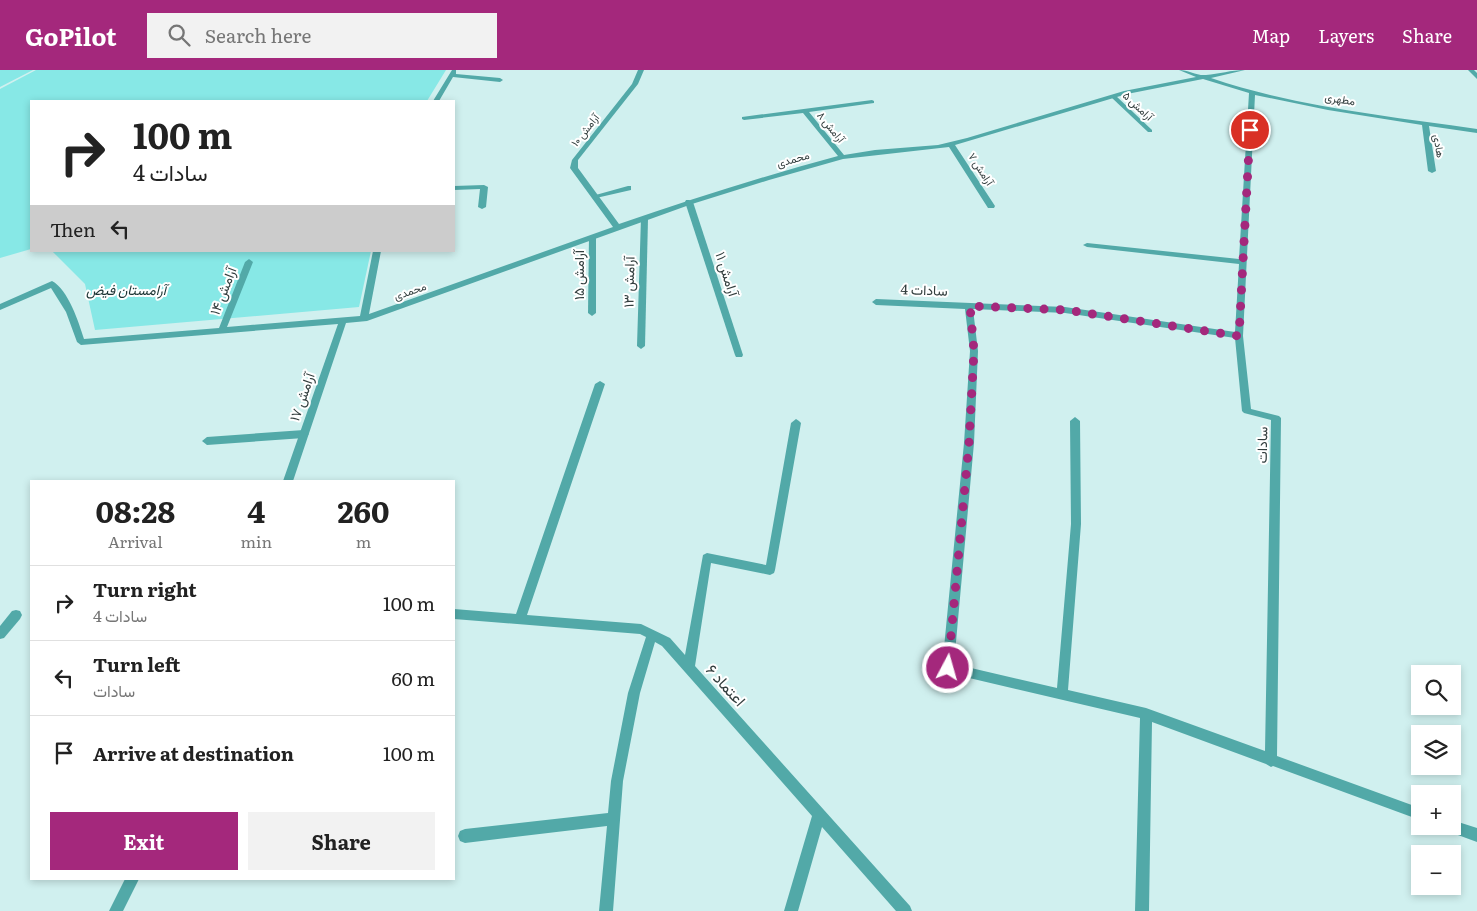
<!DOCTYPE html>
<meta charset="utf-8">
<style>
:root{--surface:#fff;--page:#f2f2f2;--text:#222;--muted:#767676;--line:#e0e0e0;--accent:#a4287c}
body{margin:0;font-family:Literata,Vazirmatn,serif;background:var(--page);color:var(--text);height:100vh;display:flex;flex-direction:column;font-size:19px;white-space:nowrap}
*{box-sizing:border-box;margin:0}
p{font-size:16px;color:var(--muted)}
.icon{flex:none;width:28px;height:28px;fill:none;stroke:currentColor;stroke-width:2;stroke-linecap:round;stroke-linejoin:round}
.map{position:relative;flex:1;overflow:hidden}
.side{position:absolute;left:30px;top:410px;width:425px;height:400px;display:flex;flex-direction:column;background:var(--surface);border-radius:0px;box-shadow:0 2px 8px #0003}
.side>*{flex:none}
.top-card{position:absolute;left:30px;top:30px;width:425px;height:152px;border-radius:0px;box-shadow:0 2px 8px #0003;background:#fff;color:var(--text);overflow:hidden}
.fabs{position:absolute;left:1411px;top:595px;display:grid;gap:10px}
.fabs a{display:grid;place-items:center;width:50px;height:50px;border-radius:0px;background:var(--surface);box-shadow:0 2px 8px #0003;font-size:25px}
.pin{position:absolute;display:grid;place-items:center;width:42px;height:42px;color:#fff;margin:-21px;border:2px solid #fff;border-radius:50%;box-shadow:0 1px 5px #0007}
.me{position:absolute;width:55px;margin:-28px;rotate:6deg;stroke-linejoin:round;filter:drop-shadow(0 0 4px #0008)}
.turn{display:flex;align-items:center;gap:18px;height:105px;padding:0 20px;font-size:22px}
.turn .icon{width:65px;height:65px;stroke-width:2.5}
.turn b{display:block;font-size:35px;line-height:42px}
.then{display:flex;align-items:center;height:48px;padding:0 20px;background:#0003;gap:10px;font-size:19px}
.eta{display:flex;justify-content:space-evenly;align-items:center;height:85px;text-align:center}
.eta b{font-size:30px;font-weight:700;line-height:35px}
.primary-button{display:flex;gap:10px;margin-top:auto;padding:10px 20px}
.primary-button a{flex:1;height:58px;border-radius:0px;background:var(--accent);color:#fff;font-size:20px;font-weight:700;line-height:58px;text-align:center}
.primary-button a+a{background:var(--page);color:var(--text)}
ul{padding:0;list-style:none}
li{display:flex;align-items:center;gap:15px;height:75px;padding:0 20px;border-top:1px solid var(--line)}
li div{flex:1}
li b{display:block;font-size:19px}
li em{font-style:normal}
header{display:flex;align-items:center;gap:30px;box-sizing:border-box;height:70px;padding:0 25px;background:var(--accent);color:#fff}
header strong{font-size:24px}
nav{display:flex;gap:28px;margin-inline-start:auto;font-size:18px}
.search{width:350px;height:45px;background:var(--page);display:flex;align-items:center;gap:12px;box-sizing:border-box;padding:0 18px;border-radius:0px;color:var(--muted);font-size:19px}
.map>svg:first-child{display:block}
.green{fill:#87e8e6}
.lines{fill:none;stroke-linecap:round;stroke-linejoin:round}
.service{fill:#52a9a8;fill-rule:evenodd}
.minor{fill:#52a9a8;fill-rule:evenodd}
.route{stroke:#a4287c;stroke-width:9;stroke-dasharray:0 16.2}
.labels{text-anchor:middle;stroke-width:4;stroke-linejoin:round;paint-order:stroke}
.far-street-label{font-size:11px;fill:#333f3f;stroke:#fff}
.street-label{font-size:14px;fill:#333f3f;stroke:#fff}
.park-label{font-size:14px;font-style:italic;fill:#1c3535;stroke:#fff}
.near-street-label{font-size:16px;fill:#333f3f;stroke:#fff}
</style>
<header>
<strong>GoPilot</strong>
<div class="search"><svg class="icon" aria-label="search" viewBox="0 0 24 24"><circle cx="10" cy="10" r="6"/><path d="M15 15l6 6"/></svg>Search here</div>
<nav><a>Map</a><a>Layers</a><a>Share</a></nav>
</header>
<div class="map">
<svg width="1477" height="841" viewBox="0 0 1477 841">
<rect width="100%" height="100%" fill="#d0f0ef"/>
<g class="green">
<polygon points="0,0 33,0 0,17"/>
<polygon points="36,0 446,0 427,31 31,31 31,179 0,188 0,19"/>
<polygon points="52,181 371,181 359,237 95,260 85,214"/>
</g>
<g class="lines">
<g class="service">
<polygon points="1468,0 1474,0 1477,3 1477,9"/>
<polygon points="1111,25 1115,25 1152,60 1152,62 1148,62 1111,27"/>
<polygon points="628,116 631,116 631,120 596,128 592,126"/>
<polygon points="686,130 689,130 693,132 743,285 742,287 736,287 735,285 685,132"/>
<polygon points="641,147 647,147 648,149 645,276 641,279 637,276"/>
<polygon points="589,166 595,166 596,168 596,243 592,246 588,243"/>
<polygon points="304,360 309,364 304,368 207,375 202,371 207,367"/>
</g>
<g class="minor">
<polygon points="452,0 456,0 456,4 500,8 503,10 500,12 453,7 439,31 433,31"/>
<path d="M638,0h6l-6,14 -60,76v8l41,56c72,-25 145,-48 219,-68l-35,-43 -59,7 -2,-1v-2l130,-17 2,1v2l-65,9 35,43 31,-5 63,-5 29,-7 157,-47 72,-14 -17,-7c9,0 18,6 27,5 13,-1 25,-5 39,-5l-34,8c85,29 177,38 266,51v4l-48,-7 7,45 -4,2 -4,-2 -6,-46 -94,-15 -73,-15 -12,241 8,73 28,7 2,2 -4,338 143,52v12l-147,-54 -2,1 -5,-3 -114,-42 -3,189h-14l5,-193 -192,-45 -4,-1 -2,-4 22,-225 6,-92 -5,-42 -89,-4 -4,-3 4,-3 189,8 170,25 4,-68 -152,-17 -4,-2 4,-2 152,16 10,-166 -46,-14 -76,15 -172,51 40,61 -1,2h-6l-39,-61 -106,12 -74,21 -77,24 -325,117 -21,2 -53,158h-10l55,-157 -257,21 -4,-3 -11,-30 -15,-24 -51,22v-6l52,-23c16,8 27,42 32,58l135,-11 26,-66 4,-3 4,3 -26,65 133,-11 13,-65h8l-12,63 244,-87 -43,-59 2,-8 60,-76zM973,239l92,4 170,25 7,73 2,2 27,7 -6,331 -119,-43 -78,-18 13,-166 -1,-103 -5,-4 -5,4 1,103 -14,164 -103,-24 20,-221 4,-92z"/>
<polygon points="484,115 488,117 486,137 482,139 478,137 480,119 454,120 454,116"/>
<polygon points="600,311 605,314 527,545 641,554 670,568 685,585 703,485 707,483 766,495 791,353 796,349 799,351 801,353 775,500 774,503 770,505 711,493 695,596 910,836 912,841 896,841 822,757 798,841 784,841 812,746 662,576 655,572 640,623 623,711 613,841 599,841 607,756 465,773 460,771 458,766 460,761 465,759 608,743 611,711 628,623 646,567 640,564 454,549 454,539 516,544 595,314"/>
<polygon points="16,540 20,541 22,545 20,549 4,568 0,569 0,556 12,541"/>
<polygon points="1452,750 1477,758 1477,772 1447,761 1446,756 1452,756"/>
<polygon points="125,809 139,809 123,841 109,841"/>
</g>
</g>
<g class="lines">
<polyline class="route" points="948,598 969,373 974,281 970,236 1066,240 1239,266 1250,60"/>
</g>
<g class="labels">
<g class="far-street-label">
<text transform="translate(1340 29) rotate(9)" y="4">مطهری</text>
<text transform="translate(1138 36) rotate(43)" y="4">آرامش ۵</text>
<text transform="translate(831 57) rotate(51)" y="4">آرامش ۸</text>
<text transform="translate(585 60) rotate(-52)" y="4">آرامش ۱۰</text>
<text transform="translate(1439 76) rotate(81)" y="4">هادی</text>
<text transform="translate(793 89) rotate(-16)" y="4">محمدی</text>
<text transform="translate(981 99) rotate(57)" y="4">آرامش ۷</text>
<text transform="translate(410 221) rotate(-19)" y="4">محمدی</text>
</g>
<g class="street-label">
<text transform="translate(727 204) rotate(72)" y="5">آرامش ۱۱</text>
<text transform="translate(579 205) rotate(-90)" y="5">آرامش ۱۵</text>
<text transform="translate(629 212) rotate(-89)" y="5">آرامش ۱۳</text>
<text transform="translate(924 220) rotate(2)" y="5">سادات 4</text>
<text transform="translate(223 221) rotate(-69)" y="5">آرامش ۱۴</text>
<text transform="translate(302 327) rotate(-71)" y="5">آرامش ۱۷</text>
<text transform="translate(1262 375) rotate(-89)" y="5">سادات</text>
</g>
<g class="park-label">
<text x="126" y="225">آرامستان فیض</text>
</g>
<g class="near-street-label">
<text transform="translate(726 615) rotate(48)" y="6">اعتماد ۶</text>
</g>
</g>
</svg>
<div class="fabs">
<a><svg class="icon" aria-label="search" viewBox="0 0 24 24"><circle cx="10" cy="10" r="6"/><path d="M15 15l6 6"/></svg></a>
<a><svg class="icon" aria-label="layers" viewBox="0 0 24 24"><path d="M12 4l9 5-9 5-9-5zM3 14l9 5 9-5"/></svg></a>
<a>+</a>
<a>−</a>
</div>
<div class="pin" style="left:1250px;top:60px;background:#d93025"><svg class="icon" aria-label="arrive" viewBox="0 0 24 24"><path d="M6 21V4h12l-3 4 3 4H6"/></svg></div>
<svg class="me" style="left:948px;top:598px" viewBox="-20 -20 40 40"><circle r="17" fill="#a4287c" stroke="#fff" stroke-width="3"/><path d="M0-11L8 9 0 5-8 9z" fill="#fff"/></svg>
<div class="top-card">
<div class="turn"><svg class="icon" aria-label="right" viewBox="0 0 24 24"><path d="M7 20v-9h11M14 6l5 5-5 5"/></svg><div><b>100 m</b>سادات 4</div></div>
<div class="then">Then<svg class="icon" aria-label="left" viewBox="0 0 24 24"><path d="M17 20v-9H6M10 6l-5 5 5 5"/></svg></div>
</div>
<section class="side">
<div class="eta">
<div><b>08:28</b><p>Arrival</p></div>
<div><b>4</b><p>min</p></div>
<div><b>260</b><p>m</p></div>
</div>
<ul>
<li><svg class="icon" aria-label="right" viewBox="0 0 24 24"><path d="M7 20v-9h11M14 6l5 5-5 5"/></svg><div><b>Turn right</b><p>سادات 4</p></div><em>100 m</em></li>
<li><svg class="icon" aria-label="left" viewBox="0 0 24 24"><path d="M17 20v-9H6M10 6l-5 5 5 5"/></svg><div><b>Turn left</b><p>سادات</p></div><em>60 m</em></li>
<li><svg class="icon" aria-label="arrive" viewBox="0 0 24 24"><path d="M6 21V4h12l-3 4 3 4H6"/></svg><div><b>Arrive at destination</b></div><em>100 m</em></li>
</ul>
<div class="primary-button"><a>Exit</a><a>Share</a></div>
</section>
</div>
